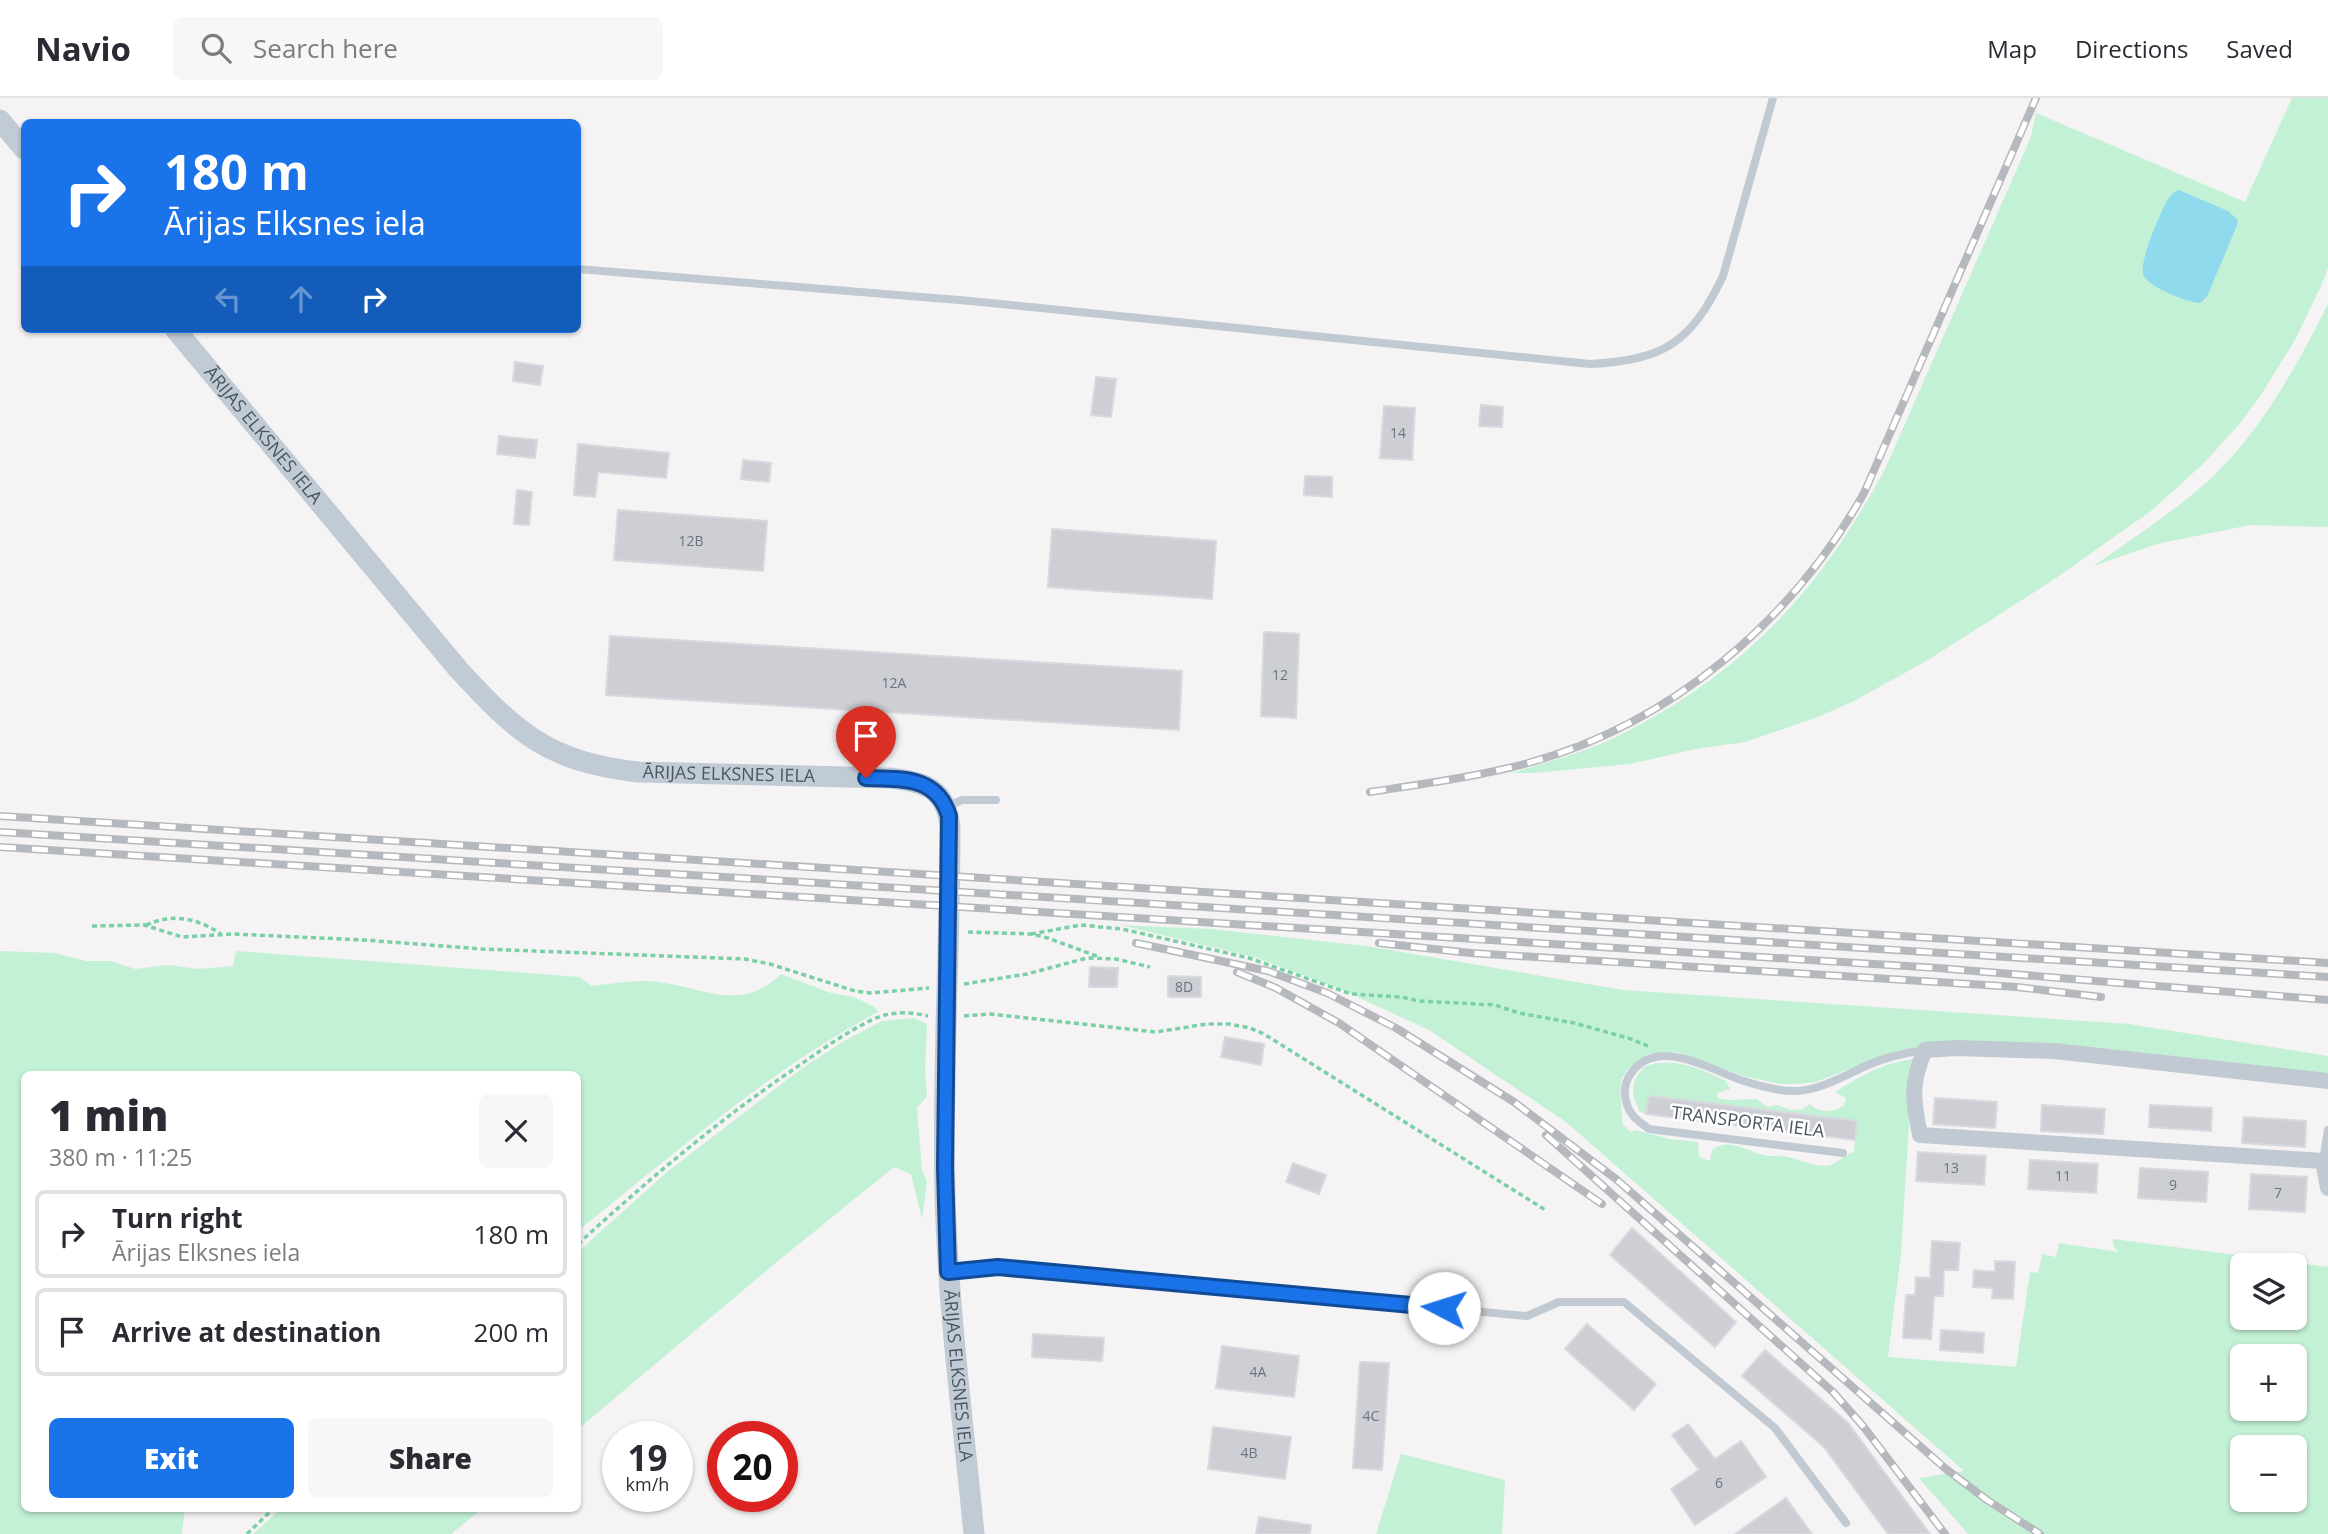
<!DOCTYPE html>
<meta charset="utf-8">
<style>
:root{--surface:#fff;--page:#f7f7f7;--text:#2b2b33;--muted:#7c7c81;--line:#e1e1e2;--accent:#1a73e8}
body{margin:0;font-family:"Open Sans",sans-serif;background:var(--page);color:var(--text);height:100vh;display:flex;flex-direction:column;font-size:26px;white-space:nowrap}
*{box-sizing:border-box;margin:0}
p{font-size:23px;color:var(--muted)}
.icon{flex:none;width:38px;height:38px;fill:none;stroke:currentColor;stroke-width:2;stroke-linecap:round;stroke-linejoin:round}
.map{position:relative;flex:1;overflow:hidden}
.panel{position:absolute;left:21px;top:973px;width:560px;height:441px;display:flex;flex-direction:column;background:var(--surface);border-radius:10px;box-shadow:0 2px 5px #0004}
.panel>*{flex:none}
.top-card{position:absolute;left:21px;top:21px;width:560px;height:214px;border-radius:10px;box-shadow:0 2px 5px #0004;background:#1a73e8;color:#fff;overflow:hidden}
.buttons{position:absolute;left:2230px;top:1155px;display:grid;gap:14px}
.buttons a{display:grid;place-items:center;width:77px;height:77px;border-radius:10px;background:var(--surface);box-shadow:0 2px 5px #0004;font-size:35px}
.speed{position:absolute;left:602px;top:1323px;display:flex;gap:14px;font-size:35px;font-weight:700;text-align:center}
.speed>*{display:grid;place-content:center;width:91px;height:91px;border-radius:50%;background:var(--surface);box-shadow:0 2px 5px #0004;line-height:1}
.speed small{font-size:18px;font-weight:400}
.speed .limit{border:10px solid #d22;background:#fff;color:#111}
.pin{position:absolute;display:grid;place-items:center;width:60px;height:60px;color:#fff;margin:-72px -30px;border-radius:50% 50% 50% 0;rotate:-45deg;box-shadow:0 0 7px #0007}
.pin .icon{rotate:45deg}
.me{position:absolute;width:77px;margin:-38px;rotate:275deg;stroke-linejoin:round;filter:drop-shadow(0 0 5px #0008)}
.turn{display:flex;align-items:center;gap:24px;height:147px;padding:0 28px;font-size:32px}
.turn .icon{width:91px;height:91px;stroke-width:2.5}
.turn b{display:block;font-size:49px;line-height:60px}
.lanes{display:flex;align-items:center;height:66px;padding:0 28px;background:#0003;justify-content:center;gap:35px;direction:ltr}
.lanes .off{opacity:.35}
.round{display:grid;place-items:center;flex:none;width:74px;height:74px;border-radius:10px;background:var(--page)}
.head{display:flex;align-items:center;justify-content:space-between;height:119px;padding:0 28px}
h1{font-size:42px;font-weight:800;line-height:52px}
.action{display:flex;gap:14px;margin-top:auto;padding:14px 28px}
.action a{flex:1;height:80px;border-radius:10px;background:var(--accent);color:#fff;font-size:28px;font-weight:800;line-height:80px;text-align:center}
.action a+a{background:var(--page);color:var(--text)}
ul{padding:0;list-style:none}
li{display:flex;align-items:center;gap:21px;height:88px;margin:0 14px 10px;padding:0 14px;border:4px solid var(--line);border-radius:10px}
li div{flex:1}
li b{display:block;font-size:26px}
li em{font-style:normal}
header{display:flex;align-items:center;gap:42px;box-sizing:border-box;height:98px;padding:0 35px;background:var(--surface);border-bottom:2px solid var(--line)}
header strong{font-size:33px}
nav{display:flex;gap:38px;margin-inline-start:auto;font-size:24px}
.search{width:490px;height:63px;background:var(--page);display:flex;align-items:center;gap:18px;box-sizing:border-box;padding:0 24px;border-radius:10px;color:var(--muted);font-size:26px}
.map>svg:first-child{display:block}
.green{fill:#c3f1d5;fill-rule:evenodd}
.water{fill:#90daee}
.building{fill:#cdcfd5;stroke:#d7d9de;stroke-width:2}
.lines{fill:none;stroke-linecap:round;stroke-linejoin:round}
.path{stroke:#7ad0a6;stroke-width:3.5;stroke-dasharray:5 3.5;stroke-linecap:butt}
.lane{stroke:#c1cad2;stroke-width:8}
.street{stroke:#c1cad2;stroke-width:16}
.secondary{stroke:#c1cbd6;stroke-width:21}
.rail-casing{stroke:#b5b8bd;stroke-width:8}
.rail{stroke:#fff;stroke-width:5;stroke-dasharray:16;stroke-linecap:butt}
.route-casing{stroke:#114b97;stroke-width:18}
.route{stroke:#1a73e8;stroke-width:12}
.labels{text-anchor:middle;stroke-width:5;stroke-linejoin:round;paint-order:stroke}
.number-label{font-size:14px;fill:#6b747e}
.street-label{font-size:18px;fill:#4a5661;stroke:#fff}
</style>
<header>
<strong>Navio</strong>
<div class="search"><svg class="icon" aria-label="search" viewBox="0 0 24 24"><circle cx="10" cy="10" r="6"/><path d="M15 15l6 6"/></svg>Search here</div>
<nav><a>Map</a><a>Directions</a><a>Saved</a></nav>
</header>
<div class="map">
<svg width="2328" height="1436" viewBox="0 0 2328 1436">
<rect width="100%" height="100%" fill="#f5f3f3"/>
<g class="green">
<path d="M2292,0h36v170l-7,18 -26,54 -33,53 -20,28 -37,41 -54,49 -98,69 -125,80 -74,41 -36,16 -73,25 -50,7 -65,15 -96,9h-23c38,-11 79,-22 115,-41 121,-62 197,-146 260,-265l134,-305 11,-26 5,-23 209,89zM2238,125l-31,74 -3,4 -30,-5 -5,-5z"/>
<path d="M2328,206v223l-78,-2 -93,19 -64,22c34,-23 68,-46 100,-72 60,-48 101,-122 135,-190z"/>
<path d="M1120,827l91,4 156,17 256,44 506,34 199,32v20l-394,-32 -50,11 -68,27 -19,2h-16l-34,-7 -71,-25 -27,2 -20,14 -7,10 -2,11 3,36 8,7 5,-2 33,9 29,3 1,15 11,4 2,-11c18,-15 39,5 58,6 8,0 14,0 22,2 11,3 26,10 38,7 8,-2 15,-11 24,-13l3,-31 -208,-25 -3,18 -6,-2c-9,-20 -11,-27 4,-45 28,-12 57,2 82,14l4,8 -13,4v5l13,2 26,-1 12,8 9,-2 14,5 11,-1 8,-5c9,10 24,8 34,2l2,-8 -11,-6c25,-16 48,-29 78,-33l-12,195 -13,103 128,10 14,-95 8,1 4,-19 14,3 3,-14 59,9 -5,-7v-6l215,28v267h-360l-49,-56 45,-7 -398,-349 -137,-92 -91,-42 -84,-31zM2242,1167h52v53h-52zM2242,1258h52v53h-52zM2242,1349h52v53h-52z"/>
<path d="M0,853l55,2 31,8h25l24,8 33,-4 30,4 35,-3 3,-15 344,26 11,9c21,-2 45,-7 66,-4 47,5 83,32 124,-8l50,19 23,4 21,10 3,5c-110,59 -201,140 -298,217l-2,-4v-151h-554v434l161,1 -3,25h-182z"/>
<polygon points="913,920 927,926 925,973 927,998 917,1010 922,1072 927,1084 922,1121 911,1076 894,1069 778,1163 578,1331 578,1154 667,1074 801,971 844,943 882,923"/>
<polygon points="1401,1356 1505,1382 1502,1436 1376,1436"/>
<polygon points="282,1410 482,1410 482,1411 451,1436 253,1436"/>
</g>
<path class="water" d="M2179,92l49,21 9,8 1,4 -31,74 -7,6c-13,-1 -53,-16 -57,-29 -4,-12 19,-67 27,-78 4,-4 4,-4 9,-6z"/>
<g class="building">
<polygon points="515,264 543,268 540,287 513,283"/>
<polygon points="1096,279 1116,281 1111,319 1091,317"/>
<polygon points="1481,307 1503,309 1502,329 1479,328"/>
<polygon points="1384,308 1415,310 1412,362 1380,360"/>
<polygon points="499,338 537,342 535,360 497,356"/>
<polygon points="578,346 669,355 666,380 598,374 595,399 574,397"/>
<polygon points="743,362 771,365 769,384 741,381"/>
<polygon points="1305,378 1332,379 1332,399 1304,397"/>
<polygon points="517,392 532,394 529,427 514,426"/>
<polygon points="618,412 767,423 763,473 614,462"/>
<polygon points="1052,431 1216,443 1212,501 1048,489"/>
<polygon points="1264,534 1299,536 1296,620 1261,618"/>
<polygon points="610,538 1182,573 1179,632 606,597"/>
<polygon points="1090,869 1118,870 1117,889 1089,889"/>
<polygon points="1168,878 1201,879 1201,899 1168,899"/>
<polygon points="1225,939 1264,946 1261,967 1221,959"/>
<polygon points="1649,998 1857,1023 1855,1042 1646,1016"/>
<polygon points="1935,1000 1997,1004 1995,1030 1933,1026"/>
<polygon points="2042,1007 2105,1011 2103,1036 2041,1033"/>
<polygon points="2150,1007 2212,1010 2211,1033 2149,1029"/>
<polygon points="2244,1019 2306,1023 2305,1049 2242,1045"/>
<polygon points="1918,1054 1986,1058 1984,1087 1916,1083"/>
<polygon points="2030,1062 2098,1066 2096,1095 2028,1091"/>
<polygon points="1293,1065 1326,1077 1319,1096 1286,1084"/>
<polygon points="2140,1070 2208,1074 2206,1104 2138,1100"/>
<polygon points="2251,1076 2307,1079 2305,1114 2249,1111"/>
<polygon points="1632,1130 1736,1224 1715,1249 1610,1157"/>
<polygon points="1932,1143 1960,1145 1958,1172 1944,1172 1943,1198 1934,1198 1931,1241 1903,1240 1906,1197 1915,1197 1916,1179 1930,1180"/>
<polygon points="1995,1163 2015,1164 2013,1201 1992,1200 1993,1190 1973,1189 1974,1172 1995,1174"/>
<polygon points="1587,1226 1656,1286 1634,1312 1565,1251"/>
<polygon points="1941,1232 1984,1235 1983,1255 1940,1252"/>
<polygon points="1033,1236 1104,1240 1102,1263 1032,1259"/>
<polygon points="1222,1248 1299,1258 1294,1299 1216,1290"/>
<polygon points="1765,1252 1848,1325 1930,1436 1888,1436 1824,1349 1742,1278"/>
<polygon points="1360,1264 1389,1265 1382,1372 1353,1370"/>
<polygon points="1688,1326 1715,1361 1741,1343 1766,1379 1695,1427 1671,1391 1699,1372 1672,1337"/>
<polygon points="1213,1329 1291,1339 1285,1381 1208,1371"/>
<polygon points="1786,1400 1812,1436 1735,1436"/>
<polygon points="1259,1419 1311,1427 1310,1436 1256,1436"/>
</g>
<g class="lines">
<g class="path">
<path d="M146,827c27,-12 51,-7 75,9"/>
<polyline points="92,828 144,827 182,839 233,836 364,842 482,851 745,861 770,866 855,893 870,895 929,890"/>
<polyline points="968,834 1031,836 1048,840 1099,859"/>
<polyline points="1031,836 1081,827 1122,831 1249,860 1351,896 1401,899 1420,903 1495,907 1519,915 1574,925 1628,940 1648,948"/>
<polyline points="964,886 1027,876 1087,860 1116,861 1150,869"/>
<polyline points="964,918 990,916 1156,934 1207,926 1229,926 1250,930 1264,936 1547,1113"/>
<path d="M578,1146c68,-62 139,-123 216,-175 26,-18 53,-38 82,-51 17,-7 35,-6 52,-2"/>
<polyline points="247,1436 274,1410"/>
</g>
<g class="lane">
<path d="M578,171l393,32 619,63c74,-4 101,-21 133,-88l50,-178"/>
<polyline points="946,709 962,702 996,702"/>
<path d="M1843,1055l-194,-24c-11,-8 -20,-14 -23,-28 -3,-11 -1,-20 6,-29 27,-35 77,-3 109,8 18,6 38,12 57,11 26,-2 47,-16 70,-26 18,-8 37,-12 56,-15"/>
<polyline points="2323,1063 2328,1032"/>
<polyline points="951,1173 998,1169 1527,1218 1559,1204 1624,1204 1775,1330 1846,1425"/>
</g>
<path class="street" d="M2328,983l-274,-30 -98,-3 -31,2c-15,33 -12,51 -5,85l403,26 5,27"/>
<g class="secondary">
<polyline points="0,22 24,51"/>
<path id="s1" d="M175,231l283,340c60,65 89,92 180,103l252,6c35,4 56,10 60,49 0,123 -8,245 -5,368 3,113 18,226 29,339"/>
</g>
<g class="rail-casing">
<g id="rail">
<path d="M1370,694c53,-8 106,-15 158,-29 143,-39 264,-142 336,-270l172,-395"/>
<polyline points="0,718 2328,865"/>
<polyline points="0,734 2328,879"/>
<polyline points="0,749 1938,870 2328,902"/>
<polyline points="1136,845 1268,873 1327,895 1396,930 1514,1004 1616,1081 1946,1371 1987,1402 2040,1436"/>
<polyline points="1379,845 1471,855 2017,889 2101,899"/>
<polyline points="1237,874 1276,890 1339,925 1602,1106"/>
<polyline points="1546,1037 1833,1294 1863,1328 1945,1436"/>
</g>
</g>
<use href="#rail" class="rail"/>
</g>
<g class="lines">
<g class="route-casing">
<path id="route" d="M866,680c36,1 71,-2 83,38l-4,351 3,105 50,-5 446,41"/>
</g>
<use href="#route" class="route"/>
</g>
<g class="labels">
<g class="number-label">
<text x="1398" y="340">14</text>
<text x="691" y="448">12B</text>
<text x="1280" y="582">12</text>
<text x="894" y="590">12A</text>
<text x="1184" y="894">8D</text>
<text x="1951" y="1075">13</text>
<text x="2063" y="1083">11</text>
<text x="2173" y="1092">9</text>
<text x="2278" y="1100">7</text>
<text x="1258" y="1279">4A</text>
<text x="1371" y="1323">4C</text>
<text x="1249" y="1360">4B</text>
<text x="1719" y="1390">6</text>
</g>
<g class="street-label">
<text dy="6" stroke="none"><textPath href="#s1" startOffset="138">ĀRIJAS ELKSNES IELA</textPath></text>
<text dy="6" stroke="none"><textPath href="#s1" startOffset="747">ĀRIJAS ELKSNES IELA</textPath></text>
<text transform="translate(1748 1024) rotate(7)" y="6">TRANSPORTA IELA</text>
<text dy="6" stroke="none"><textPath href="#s1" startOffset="1544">ĀRIJAS ELKSNES IELA</textPath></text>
</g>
</g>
</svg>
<div class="buttons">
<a><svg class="icon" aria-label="layers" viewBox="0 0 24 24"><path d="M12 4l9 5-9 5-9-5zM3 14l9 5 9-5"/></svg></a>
<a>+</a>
<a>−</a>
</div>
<div class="speed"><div>19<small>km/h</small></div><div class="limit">20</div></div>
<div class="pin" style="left:866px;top:680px;background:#d93025"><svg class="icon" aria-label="arrive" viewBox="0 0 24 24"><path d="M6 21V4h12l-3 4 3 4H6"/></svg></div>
<svg class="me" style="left:1444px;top:1210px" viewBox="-20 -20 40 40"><circle r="19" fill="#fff"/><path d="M0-13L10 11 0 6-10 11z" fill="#1a73e8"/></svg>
<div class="top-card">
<div class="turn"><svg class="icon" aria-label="right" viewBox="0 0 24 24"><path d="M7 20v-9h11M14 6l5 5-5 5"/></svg><div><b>180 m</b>Ārijas Elksnes iela</div></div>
<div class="lanes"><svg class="icon off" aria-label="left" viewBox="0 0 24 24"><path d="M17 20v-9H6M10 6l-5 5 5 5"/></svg><svg class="icon off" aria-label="ahead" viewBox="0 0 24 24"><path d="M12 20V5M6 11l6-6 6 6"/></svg><svg class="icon" aria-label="right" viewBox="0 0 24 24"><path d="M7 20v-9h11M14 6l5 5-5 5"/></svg></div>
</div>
<section class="panel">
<div class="head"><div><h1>1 min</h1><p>380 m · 11:25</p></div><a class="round"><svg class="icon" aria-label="close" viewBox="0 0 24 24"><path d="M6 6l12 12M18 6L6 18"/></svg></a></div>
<ul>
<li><svg class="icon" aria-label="right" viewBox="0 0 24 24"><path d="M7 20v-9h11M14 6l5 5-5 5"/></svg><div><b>Turn right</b><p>Ārijas Elksnes iela</p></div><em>180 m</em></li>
<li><svg class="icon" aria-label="arrive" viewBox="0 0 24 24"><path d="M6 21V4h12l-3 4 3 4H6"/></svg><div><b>Arrive at destination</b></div><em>200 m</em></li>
</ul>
<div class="action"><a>Exit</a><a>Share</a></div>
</section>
</div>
